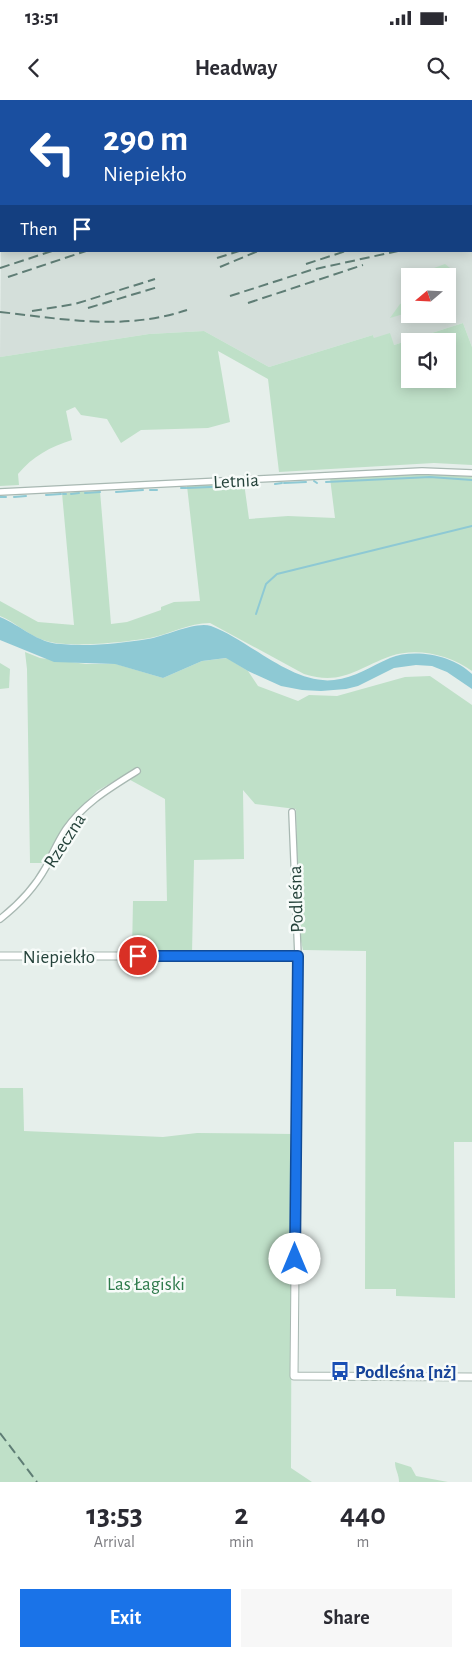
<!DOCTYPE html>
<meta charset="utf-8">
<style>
:root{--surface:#fff;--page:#f7f7f7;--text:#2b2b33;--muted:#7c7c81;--accent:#1a73e8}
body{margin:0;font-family:"Alegreya Sans",sans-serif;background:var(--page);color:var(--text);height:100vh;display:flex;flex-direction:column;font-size:19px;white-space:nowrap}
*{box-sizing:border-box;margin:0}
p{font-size:16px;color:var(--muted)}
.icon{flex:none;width:28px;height:28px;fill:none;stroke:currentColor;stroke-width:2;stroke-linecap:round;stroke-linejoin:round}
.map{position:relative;height:1382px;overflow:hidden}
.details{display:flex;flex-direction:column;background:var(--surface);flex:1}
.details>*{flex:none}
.guide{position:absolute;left:0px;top:0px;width:472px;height:152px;box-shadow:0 2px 12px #0003;background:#1a4fa0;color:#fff;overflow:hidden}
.needle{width:32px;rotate:251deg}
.controls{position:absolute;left:401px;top:168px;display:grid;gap:10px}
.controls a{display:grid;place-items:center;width:55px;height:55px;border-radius:0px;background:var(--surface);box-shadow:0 2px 12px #0003;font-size:25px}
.pin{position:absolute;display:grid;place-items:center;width:42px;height:42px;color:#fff;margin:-21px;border:2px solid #fff;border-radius:50%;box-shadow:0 1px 5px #0007}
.me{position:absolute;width:55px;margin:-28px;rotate:0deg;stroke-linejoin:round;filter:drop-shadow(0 0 4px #0008)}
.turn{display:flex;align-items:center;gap:18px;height:105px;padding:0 20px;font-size:22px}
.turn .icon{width:65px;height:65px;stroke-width:2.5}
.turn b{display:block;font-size:35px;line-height:42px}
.then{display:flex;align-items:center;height:48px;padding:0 20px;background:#0003;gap:10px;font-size:19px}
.eta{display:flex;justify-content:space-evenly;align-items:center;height:85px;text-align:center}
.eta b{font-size:30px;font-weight:600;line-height:35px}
.action{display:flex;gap:10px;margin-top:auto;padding:10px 20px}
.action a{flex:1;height:58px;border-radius:0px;background:var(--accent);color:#fff;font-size:20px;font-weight:600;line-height:58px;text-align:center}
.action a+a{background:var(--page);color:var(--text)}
.status{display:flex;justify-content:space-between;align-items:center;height:35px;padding:0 25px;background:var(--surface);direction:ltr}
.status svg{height:14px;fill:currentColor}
header{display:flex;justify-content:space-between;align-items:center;height:65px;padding:0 20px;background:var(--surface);font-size:22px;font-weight:600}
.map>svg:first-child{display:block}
.built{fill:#d4dfda;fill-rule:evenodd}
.green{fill:#bfe0c8;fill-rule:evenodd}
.water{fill:#8ec9d4}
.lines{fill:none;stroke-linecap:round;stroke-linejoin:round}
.stream{stroke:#8ec9d4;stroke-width:2}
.minor-casing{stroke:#a8b8b2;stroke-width:8}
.tertiary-casing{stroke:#a8b8b2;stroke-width:9}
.minor{stroke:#fff;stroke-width:5.5}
.tertiary{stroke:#fff;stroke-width:7}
.rail{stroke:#5f7d75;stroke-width:2;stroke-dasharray:10 5;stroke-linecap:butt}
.route-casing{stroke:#114b97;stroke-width:12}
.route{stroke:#1a73e8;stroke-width:9}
.labels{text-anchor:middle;stroke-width:5;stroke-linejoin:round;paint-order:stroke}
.street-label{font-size:19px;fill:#24423a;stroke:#f7fbf9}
.park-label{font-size:19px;fill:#2d7a4b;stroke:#f7fbf9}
.transit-label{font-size:19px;font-weight:bold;fill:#164399;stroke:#f7fbf9;text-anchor:start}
</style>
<div class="status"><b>13:51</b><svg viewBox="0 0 49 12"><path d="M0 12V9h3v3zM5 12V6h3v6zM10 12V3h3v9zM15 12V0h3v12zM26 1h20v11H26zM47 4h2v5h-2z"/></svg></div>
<header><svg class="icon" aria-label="back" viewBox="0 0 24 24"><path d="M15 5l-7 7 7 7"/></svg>Headway<svg class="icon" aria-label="search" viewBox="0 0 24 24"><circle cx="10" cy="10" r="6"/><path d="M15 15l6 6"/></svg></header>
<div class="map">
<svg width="472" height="1382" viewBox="0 0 472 1382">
<rect width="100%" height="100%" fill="#e6efeb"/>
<path class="built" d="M362,0h110v247l-9,-24 -69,22 -20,-7 -1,-3 -104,32 -65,-36 -55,3 -149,23 1,-106h470v-150h-113zM410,176h38v38h-38z"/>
<g class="green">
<polygon points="445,164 450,168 448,172 437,176 412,176"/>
<polygon points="410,200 410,212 390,218 400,204"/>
<path d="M463,223l9,24v118l-38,-2 -155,9 -11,-93 -50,-28 12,71 -22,6 -67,2 -20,13 -14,-24 -26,-4 -6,-8 -9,4 6,29c-22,7 -39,16 -54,34l1,11 -19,1v-129l149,-23 55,-3 65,36 104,-32 1,3 16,-5 4,12zM410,241h38v38h-38z"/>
<path d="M432,374l40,3v194c-22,-16 -55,-24 -81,-15 -34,12 -49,30 -87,18l-94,-51c-21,0 -40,11 -60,15 -24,4 -84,11 -107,2 -15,-5 -28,-18 -43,-24v-15l38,21 36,3 -12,-132 38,-2 11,133 16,-2 34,-12v-3l13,-5 26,-1 -13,-115 57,-3 5,36 39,-3 47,2 -5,-40z"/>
<polygon points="25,552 40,558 86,564 116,564 163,578 202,561 227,558 248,571 258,586 298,601 309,595 337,596 405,577 430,576 472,605 472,1042 454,1042 455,1198 396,1196 396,1189 365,1189 366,851 303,850 299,832 296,709 255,704 243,690 244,759 194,760 192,853 132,851 133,801 167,801 165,699 123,676 97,691 75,714 42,763 30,763 27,569"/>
<polygon points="0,563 10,569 9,588 0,589"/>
<polygon points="0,988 23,988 24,1031 163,1037 197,1033 292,1034 291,1368 312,1382 0,1382"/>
<path d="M395,1362l16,5 5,9 32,6h-49c0,-8 -4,-12 -4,-20z"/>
</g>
<g class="water">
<polygon points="0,0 285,0 1,1 0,108"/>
<path d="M0,517c22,9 37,26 61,27 28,3 60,-1 87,-5 18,-3 48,-18 63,-13 38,14 81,59 123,54 21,-2 37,-14 56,-22 24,-10 63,-3 82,16v15l-25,-17 -15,-6 -16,-1 -22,3 -36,18 -12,3 -25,2 -19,-1 -21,-4 -33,-15 -22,-13 -24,3 -39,17 -48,-14 -61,-2 -54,-22z"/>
</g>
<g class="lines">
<g class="stream">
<polyline points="314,381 317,383"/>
<polyline points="326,382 430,377 472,380"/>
<polyline points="284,383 306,382"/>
<polyline points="275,384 282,383"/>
<polyline points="239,385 244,385"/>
<polyline points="247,385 256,384"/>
<polyline points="181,388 186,388"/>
<polyline points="187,388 234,386"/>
<polyline points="150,390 157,390"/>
<polyline points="116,392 143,390"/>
<polyline points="85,393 100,392"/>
<polyline points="63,394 66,394"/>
<polyline points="71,394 79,393"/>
<polyline points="46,395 61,394"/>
<polyline points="0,397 6,397"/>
<polyline points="14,397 26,396"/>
<polyline points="256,514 266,484 277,474 472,426"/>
</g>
<g class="minor-casing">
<g id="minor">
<polyline points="0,392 422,371 472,373"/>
<polyline points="292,712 298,856"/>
<path d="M0,819c18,-14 35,-32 46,-52 6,-13 12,-26 20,-38 18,-26 44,-41 71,-58"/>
</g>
</g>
<g class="tertiary-casing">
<polyline id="tertiary" points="0,856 298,856 294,1276 472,1277"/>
</g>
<use href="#minor" class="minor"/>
<use href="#tertiary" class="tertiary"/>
<g class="rail">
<polyline points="402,1 406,0"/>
<polyline points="419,1 423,0"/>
<polyline points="439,1 443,0"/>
<polyline points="456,1 460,0"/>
<polyline points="471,9 472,8"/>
<polyline points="471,25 472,25"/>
<polyline points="471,43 472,42"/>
<polyline points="471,55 472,55"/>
<polyline points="471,129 472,129"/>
<polyline points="217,158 239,151"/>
<polyline points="306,164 346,151"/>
<polyline points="220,167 258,151"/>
<polyline points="0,168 52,151"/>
<polyline points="8,177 86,151"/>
<polyline points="230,196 311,170 398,151"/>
<polyline points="248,203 363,165"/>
<polyline points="88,208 158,187"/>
<polyline points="32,211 75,204 155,179"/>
<path d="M0,212c65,7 123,19 187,-2"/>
<polyline points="0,1333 37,1382"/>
</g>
</g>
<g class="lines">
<g class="route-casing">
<polyline id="route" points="138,856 298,856 295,1159"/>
</g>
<use href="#route" class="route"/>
</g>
<defs>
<g id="bus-bare" transform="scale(1.5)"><path d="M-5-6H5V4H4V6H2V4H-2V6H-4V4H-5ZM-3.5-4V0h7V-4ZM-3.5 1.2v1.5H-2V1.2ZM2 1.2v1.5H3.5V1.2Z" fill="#1a4fb4" stroke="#f7fbf9" stroke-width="2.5" paint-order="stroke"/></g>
</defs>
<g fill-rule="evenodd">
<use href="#bus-bare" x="340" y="1271"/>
</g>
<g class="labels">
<g class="street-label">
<text transform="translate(236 380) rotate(-3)" y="7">Letnia</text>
<text transform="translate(64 740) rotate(-57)" y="7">Rzeczna</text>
<text transform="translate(295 799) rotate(-92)" y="7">Podleśna</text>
<text x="59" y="863">Niepiekło</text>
</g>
<g class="park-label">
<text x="146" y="1190">Las Łagiski</text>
</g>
<g class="transit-label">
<text x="355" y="1278">Podleśna [nż]</text>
</g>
</g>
</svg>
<div class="controls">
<a><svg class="needle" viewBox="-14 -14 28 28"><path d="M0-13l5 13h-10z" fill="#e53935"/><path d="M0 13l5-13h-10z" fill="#7c7c81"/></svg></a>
<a><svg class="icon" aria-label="sound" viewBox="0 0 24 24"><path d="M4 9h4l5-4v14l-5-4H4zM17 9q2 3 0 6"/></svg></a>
</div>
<div class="pin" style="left:138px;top:856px;background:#d93025"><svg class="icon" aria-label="arrive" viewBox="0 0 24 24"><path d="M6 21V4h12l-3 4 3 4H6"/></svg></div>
<svg class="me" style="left:295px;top:1159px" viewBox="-20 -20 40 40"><circle r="19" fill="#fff"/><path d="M0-13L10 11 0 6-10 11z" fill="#1a73e8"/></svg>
<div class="guide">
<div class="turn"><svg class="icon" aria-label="left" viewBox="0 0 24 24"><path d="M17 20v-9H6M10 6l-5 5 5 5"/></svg><div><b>290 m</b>Niepiekło</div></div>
<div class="then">Then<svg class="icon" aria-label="arrive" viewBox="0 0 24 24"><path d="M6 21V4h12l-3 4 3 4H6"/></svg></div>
</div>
</div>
<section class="details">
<div class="eta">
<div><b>13:53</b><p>Arrival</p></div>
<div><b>2</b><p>min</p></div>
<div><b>440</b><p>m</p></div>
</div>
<div class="action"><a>Exit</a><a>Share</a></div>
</section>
